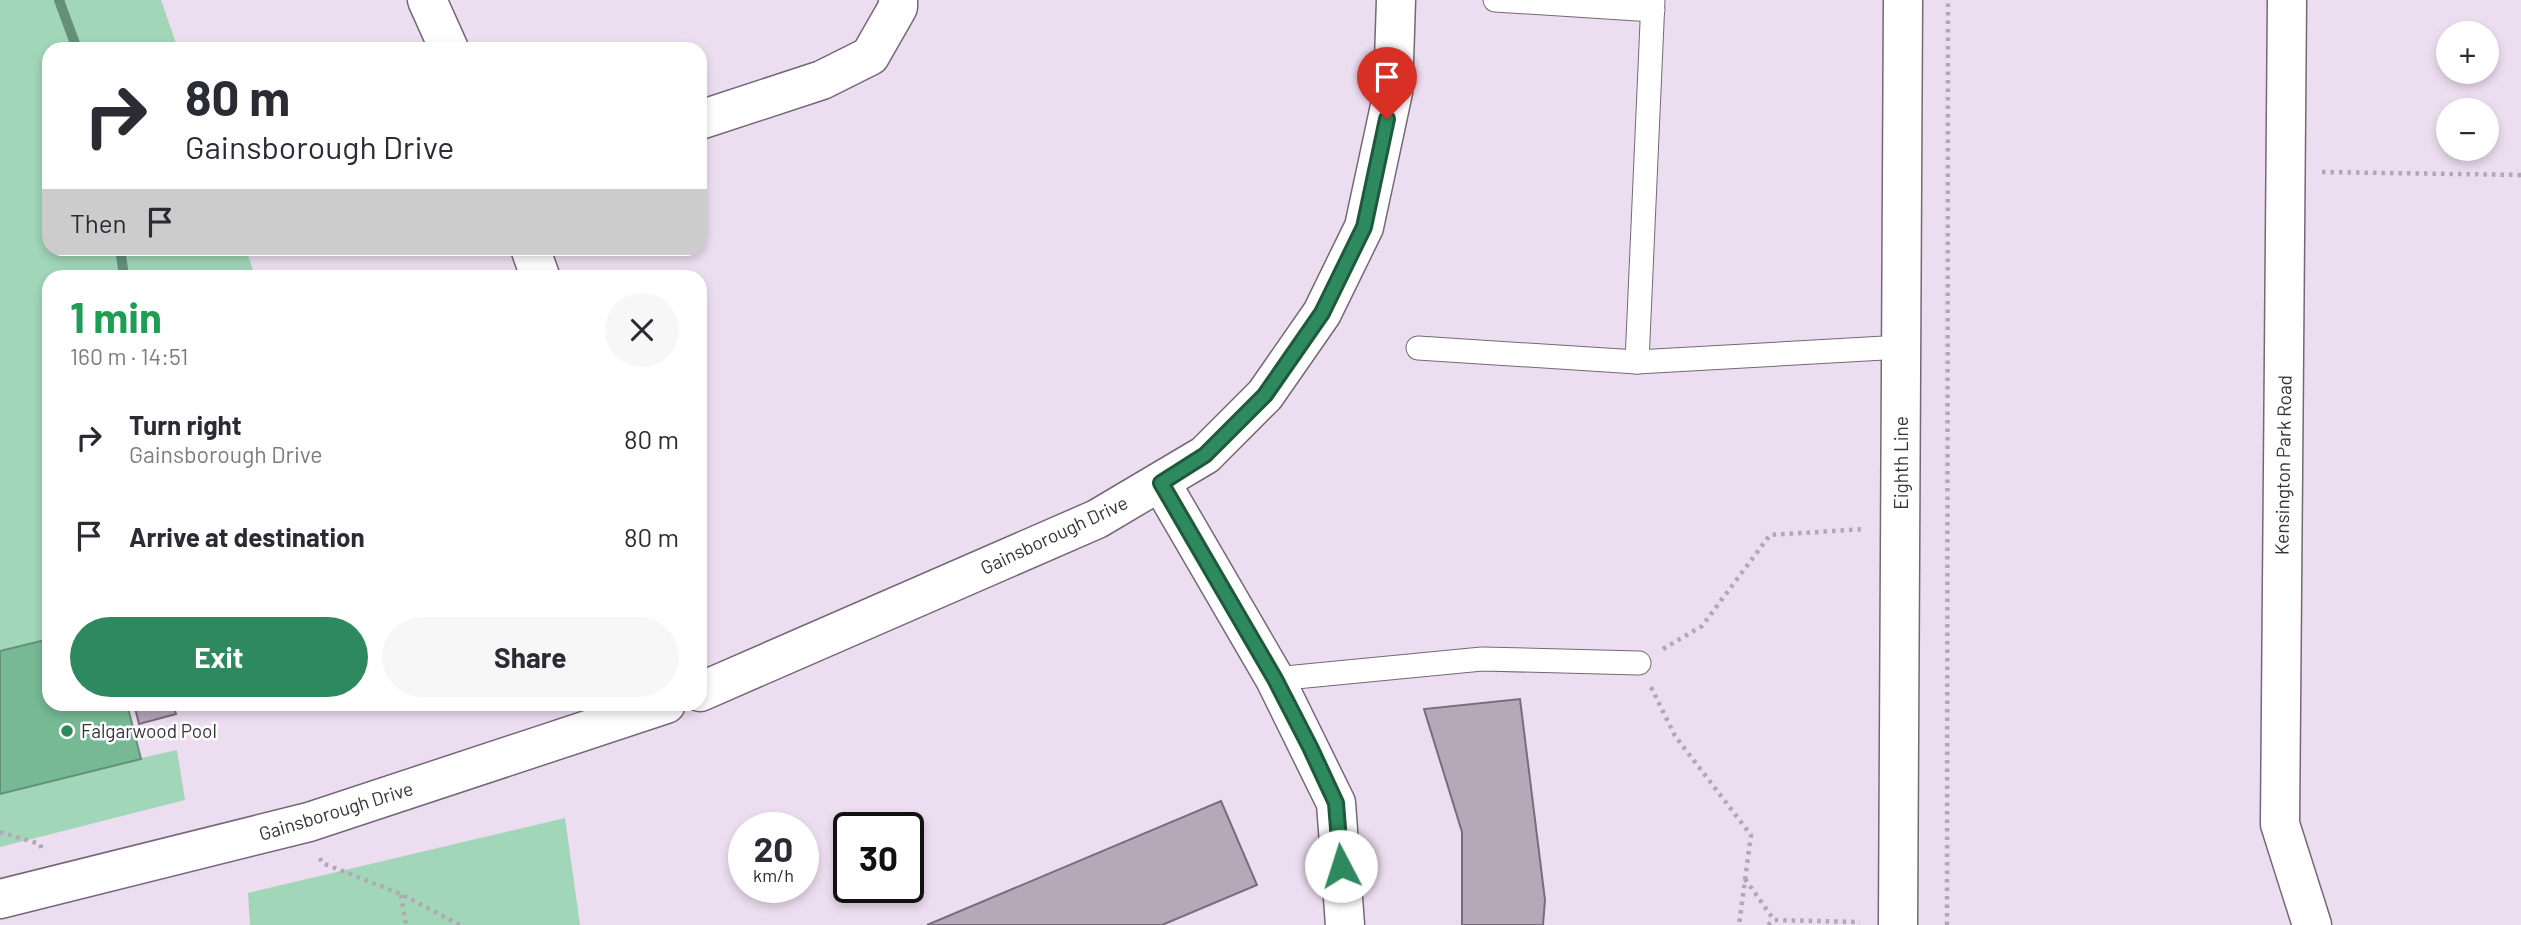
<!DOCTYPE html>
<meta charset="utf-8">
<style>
:root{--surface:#fff;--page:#f7f7f7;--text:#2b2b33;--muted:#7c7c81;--accent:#2e895e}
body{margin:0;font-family:Barlow,sans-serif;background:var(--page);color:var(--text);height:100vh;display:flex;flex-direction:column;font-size:26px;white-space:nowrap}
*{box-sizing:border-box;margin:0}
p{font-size:23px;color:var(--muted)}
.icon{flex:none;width:38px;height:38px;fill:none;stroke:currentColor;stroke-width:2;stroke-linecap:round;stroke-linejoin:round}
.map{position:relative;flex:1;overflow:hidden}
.drawer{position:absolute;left:42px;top:270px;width:665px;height:441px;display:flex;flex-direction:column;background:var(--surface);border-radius:21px;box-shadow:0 4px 10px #0003}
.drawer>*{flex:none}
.hud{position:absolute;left:42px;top:42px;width:665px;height:214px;border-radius:21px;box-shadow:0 4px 10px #0003;background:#fff;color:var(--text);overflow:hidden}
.tools{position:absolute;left:2436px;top:21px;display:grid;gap:14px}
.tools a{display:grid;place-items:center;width:63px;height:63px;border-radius:50%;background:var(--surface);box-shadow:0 4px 10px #0003;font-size:35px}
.speed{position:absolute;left:728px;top:812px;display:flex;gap:14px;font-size:35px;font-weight:700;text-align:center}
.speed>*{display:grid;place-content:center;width:91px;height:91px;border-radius:50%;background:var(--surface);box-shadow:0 4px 10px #0003;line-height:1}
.speed small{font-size:18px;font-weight:400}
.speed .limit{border:4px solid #111;border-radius:10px;background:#fff;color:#111}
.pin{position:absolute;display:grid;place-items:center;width:60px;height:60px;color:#fff;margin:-72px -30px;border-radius:50% 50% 50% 0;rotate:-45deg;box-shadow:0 0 7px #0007}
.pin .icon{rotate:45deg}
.me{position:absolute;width:77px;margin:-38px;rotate:355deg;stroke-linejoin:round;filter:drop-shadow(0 0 5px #0008)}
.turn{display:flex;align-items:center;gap:24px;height:147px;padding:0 28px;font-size:32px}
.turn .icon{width:91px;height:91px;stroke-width:2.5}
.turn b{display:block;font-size:49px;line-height:60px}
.then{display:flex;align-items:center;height:66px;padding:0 28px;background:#0003;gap:14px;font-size:26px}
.round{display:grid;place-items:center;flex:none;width:74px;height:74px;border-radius:37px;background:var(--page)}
.summary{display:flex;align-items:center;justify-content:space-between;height:119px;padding:0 28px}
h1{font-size:42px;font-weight:700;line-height:52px;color:#1e9e55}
.cta{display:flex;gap:14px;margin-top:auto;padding:14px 28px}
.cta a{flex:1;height:80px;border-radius:42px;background:var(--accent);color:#fff;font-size:28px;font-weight:700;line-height:80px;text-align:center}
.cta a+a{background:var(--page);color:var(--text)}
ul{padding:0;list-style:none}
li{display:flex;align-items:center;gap:21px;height:98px;padding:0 28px}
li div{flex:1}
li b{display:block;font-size:26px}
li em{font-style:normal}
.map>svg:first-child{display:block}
.green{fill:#a1d6b8}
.water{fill:#77b995;stroke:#649079;stroke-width:2}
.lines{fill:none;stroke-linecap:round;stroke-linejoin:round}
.stream{stroke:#649079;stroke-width:10}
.building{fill:#b6a7b9;stroke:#7a6c7d;stroke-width:2}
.lane-casing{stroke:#756777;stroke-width:25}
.street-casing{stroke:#756777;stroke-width:41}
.secondary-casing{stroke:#756777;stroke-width:41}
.path{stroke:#b3a6b5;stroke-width:4.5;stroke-dasharray:3.5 5;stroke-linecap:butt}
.lane{stroke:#fff;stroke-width:23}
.street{stroke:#fff;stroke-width:38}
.secondary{stroke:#fff;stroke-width:38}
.route-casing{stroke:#1e593d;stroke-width:18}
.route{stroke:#2e895e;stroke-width:12}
.poi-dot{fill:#2e895e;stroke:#fff;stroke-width:2.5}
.labels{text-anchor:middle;stroke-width:5;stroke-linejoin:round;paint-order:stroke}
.street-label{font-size:19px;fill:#373138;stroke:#fff}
.poi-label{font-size:19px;fill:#373138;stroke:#fff;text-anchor:start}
</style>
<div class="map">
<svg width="2521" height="925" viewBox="0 0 2521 925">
<rect width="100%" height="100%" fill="#edddf0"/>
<g class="green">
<polygon points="0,0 161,0 178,49 49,49 49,248 246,249 255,276 49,276 49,704 127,704 141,758 177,750 185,800 0,847"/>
<polygon points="565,818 580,925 250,925 248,893"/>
</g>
<polygon class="water" points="49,639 49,704 127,704 141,759 0,794 0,651"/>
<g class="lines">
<g class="stream">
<polyline points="59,0 77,49"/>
<polyline points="120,248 124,276"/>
</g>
</g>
<g class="building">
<polygon points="1520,699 1545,900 1543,925 1462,925 1462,832 1424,709"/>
<polygon points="134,704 173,704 176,714 139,724"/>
<polygon points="1221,801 1257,885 1162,925 927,925"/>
</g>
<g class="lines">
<g class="lane-casing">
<g id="lane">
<polyline points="1495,0 1653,10"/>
<polyline points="1418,348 1637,362 1902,347"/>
<polyline points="1637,362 1653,0"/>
<polyline points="1275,679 1482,659 1639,663"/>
</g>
</g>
<g class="street-casing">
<g id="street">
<polyline points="427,0 449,49"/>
<polyline points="2287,0 2280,824 2312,925"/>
<polyline points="700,120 822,80 870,56 898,7 898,0"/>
<polyline points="530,248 540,276"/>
<polyline points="1161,483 1275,679 1336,803 1345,925"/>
<polyline points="700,692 1097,519 1205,455 1265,395 1322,313 1364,227 1393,92 1396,0"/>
<polyline points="0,899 309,822 666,704"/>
</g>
</g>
<g class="secondary-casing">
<polyline id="secondary" points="1898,925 1903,0"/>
</g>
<g class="path">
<polyline points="2322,172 2521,175"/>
<polyline points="1663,649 1702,626 1770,535 1865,529"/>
<polyline points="1651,687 1675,736 1751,835 1739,925"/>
<polyline points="0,832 40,844 42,850"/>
<polyline points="320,858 322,863 401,894 460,925"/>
<polyline points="1745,879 1774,920"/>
<polyline points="401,895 406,925"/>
<polyline points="1768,925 1774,920 1860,922"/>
<polyline points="1947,925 1948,0"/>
</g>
<use href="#lane" class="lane"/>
<use href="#street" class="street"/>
<use href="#secondary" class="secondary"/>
</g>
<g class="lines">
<g class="route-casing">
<polyline id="route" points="1341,866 1336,803 1310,747 1275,679 1161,483 1205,455 1265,395 1322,313 1364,227 1387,119"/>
</g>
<use href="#route" class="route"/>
</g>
<circle class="poi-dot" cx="67" cy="731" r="7"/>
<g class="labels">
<g class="street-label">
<text transform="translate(1901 463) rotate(-90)" y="7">Eighth Line</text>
<text transform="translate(2283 465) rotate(-89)" y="7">Kensington Park Road</text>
<text transform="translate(1054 535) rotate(-25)" y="7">Gainsborough Drive</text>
<text transform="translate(336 811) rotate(-17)" y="7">Gainsborough Drive</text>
</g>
<g class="poi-label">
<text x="81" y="738">Falgarwood Pool</text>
</g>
</g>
</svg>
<div class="tools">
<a>+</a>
<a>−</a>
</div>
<div class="speed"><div>20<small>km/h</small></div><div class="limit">30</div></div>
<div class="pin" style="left:1387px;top:119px;background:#d93025"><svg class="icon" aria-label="arrive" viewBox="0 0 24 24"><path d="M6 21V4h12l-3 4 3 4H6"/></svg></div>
<svg class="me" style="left:1341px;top:866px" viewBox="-20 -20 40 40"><circle r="19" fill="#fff"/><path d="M0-13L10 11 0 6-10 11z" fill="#2e895e"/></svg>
<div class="hud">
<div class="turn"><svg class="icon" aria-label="right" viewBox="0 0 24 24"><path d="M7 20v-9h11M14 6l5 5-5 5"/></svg><div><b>80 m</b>Gainsborough Drive</div></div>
<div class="then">Then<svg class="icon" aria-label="arrive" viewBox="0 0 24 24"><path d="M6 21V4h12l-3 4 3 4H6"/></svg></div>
</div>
<section class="drawer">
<div class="summary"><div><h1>1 min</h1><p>160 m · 14:51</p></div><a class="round"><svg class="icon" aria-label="close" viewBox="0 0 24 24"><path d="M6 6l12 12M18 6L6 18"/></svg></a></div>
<ul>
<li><svg class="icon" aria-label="right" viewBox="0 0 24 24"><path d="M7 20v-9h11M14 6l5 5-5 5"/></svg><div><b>Turn right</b><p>Gainsborough Drive</p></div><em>80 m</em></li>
<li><svg class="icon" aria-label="arrive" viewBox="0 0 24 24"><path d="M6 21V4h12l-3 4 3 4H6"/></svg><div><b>Arrive at destination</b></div><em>80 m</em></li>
</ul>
<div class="cta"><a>Exit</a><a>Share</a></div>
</section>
</div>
